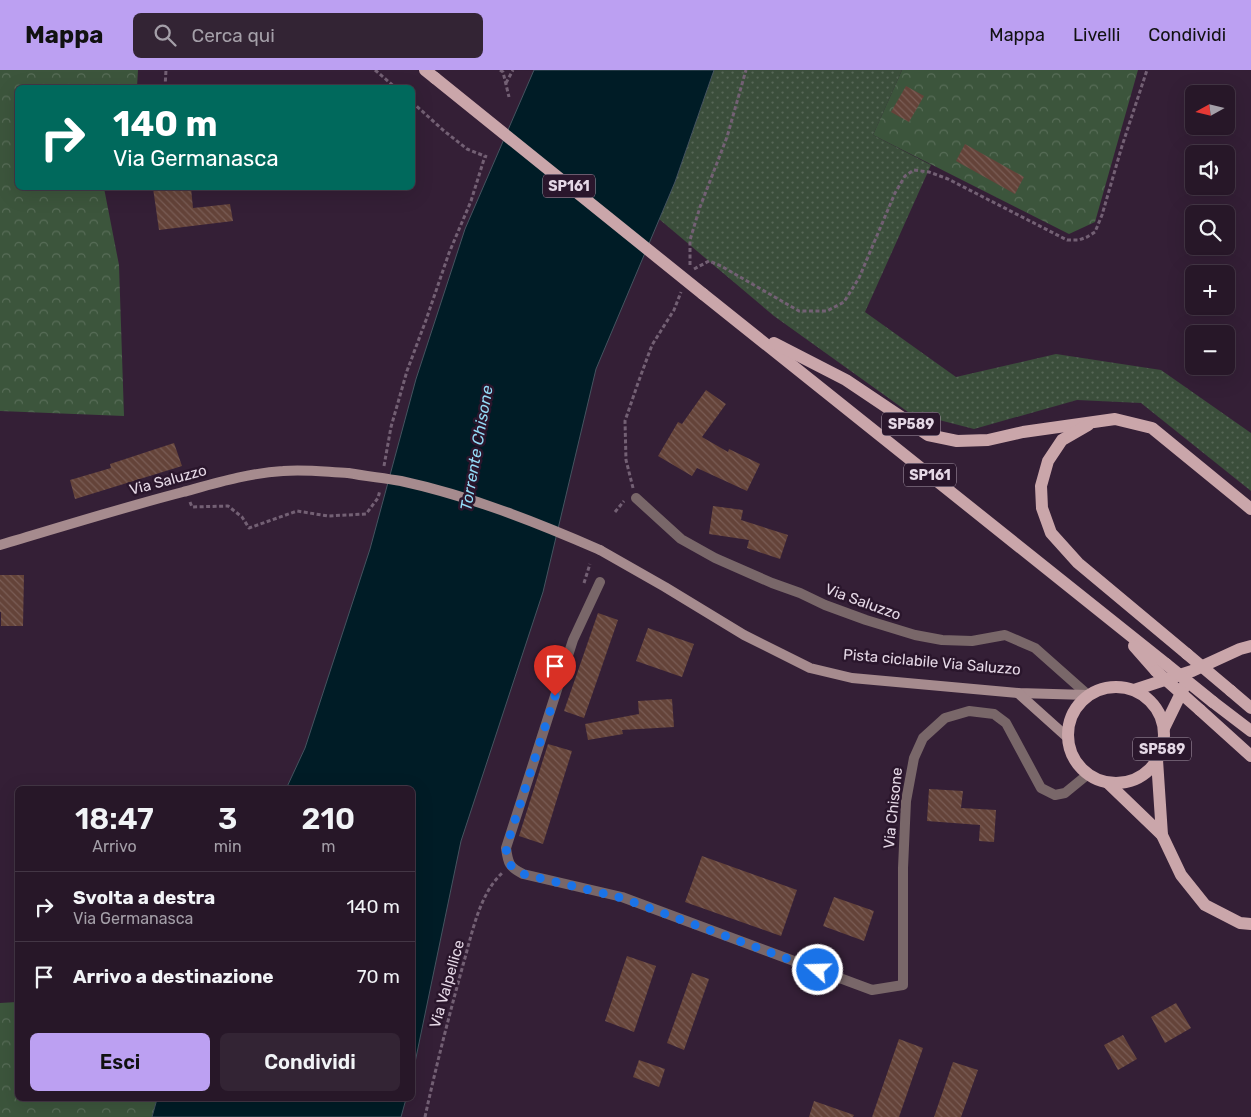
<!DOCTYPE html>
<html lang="it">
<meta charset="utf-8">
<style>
:root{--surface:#271728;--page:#332434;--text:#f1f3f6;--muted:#a49fa8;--line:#433645;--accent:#bca0f2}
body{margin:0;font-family:Rubik,sans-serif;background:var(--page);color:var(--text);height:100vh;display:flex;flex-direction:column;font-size:19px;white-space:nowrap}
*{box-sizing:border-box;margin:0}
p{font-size:16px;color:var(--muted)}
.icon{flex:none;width:28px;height:28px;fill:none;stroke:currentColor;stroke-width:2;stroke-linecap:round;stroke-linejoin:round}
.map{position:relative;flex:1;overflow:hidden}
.side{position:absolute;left:15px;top:716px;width:400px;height:315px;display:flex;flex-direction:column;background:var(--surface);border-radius:8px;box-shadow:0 5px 20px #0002,0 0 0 1px var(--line)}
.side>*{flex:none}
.hud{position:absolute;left:15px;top:15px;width:400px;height:105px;border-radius:8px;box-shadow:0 5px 20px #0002,0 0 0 1px var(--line);background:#00695c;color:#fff;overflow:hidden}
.needle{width:32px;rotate:262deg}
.controls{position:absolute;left:1185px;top:15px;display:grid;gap:10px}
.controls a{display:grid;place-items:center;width:50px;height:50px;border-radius:8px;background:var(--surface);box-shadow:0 5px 20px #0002,0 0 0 1px var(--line);font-size:25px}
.pin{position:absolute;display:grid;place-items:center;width:42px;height:42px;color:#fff;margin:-51px -21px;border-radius:50% 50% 50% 0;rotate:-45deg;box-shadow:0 0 5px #0007}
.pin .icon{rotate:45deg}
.me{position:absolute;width:55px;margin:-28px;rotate:290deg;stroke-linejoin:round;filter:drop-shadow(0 0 4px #0008)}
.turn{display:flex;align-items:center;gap:18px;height:105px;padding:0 15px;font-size:22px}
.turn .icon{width:65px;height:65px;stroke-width:2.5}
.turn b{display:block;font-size:35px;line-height:42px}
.eta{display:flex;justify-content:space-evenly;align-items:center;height:85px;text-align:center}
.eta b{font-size:30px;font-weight:600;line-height:35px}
.action{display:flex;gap:10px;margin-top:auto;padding:10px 15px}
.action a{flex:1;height:58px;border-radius:8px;background:var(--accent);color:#111;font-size:20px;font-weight:600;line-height:58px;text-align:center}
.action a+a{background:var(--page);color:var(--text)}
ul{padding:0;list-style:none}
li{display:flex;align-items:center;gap:15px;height:70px;padding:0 15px;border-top:1px solid var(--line)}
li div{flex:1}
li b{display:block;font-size:19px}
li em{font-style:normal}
header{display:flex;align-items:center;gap:30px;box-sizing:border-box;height:70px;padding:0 25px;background:var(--accent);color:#111}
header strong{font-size:24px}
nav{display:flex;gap:28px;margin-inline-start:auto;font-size:18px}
.search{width:350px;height:45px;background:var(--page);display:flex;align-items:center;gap:12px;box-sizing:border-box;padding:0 18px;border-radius:8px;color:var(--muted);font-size:19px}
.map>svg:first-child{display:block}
.grass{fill:url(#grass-dots)}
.forest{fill:url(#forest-crowns)}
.water{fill:#001c26;stroke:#455460}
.building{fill:url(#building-back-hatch)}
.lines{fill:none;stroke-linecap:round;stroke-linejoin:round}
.path{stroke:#736074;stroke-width:3;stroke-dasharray:4 2.5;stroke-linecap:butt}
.street{stroke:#796769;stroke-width:10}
.secondary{stroke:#a68b8e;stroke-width:10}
.primary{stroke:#caa6aa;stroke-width:12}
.secondary-bridge{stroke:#a68b8e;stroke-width:10}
.primary-bridge{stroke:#caa6aa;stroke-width:12}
.route{stroke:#1a73e8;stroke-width:9;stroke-dasharray:0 16.2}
.labels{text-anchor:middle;stroke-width:5;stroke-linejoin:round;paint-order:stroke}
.shield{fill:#2a162c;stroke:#ad9eae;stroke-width:1}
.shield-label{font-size:14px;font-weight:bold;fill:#e5d8e6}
.street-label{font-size:15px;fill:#e5d8e6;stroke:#2a162c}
.water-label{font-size:16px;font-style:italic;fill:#93daf5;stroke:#2a162c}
</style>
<header>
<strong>Mappa</strong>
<div class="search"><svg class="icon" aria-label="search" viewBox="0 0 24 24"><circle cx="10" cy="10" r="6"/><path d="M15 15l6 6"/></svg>Cerca qui</div>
<nav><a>Mappa</a><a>Livelli</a><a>Condividi</a></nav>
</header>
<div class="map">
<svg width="1251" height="1047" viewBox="0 0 1251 1047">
<defs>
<pattern id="grass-dots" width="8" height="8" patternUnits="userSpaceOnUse" patternTransform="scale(1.25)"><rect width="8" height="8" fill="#3b4e3b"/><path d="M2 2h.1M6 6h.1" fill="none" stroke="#576757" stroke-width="1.8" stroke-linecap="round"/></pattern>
<pattern id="forest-crowns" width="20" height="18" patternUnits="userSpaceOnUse" patternTransform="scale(1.25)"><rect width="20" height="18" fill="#3c553c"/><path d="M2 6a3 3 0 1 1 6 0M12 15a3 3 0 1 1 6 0" fill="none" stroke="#586d58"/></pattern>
<pattern id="building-back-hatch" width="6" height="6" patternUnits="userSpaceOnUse" patternTransform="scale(1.25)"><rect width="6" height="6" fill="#644339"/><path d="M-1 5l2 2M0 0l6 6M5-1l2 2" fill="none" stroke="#7a5d56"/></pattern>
</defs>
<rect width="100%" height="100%" fill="#341f36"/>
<polygon class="grass" points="714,0 902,0 873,65 931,95 865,242 956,307 1056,284 1161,300 1251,363 1251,421 1141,333 1077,330 974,359 908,342 774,246 659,149 675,112"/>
<g class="forest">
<polygon points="0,0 138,0 137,17 18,18 18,118 104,118 119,195 124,346 0,341"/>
<polygon points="902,0 1138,0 1095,152 1069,164 873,65"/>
<polygon points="17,932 18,1029 157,1029 152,1047 0,1047 0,933"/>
</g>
<g class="water">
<polygon points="534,0 714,0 675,112 596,299 543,522 461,771 413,1002 412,719 286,719 305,678 370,479 416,309 465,159"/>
<polygon points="157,1029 406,1029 401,1047 152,1047"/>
</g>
<g class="building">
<polygon points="906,16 924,26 909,52 891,42"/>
<polygon points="965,74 1024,107 1015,124 956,91"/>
<polygon points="153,118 191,118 193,138 230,134 233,151 159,160"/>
<polygon points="706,320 726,334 702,367 728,382 729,379 760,394 747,421 697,398 692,406 658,386 678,352 682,354"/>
<polygon points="174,373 182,396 75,429 70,410 111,398 110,394"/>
<polygon points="713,436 743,440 741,450 788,465 780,489 747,478 749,470 709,464"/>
<polygon points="0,505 24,505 23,556 1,556 1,542 0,542"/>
<polygon points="598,543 618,550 584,648 564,641"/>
<polygon points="648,558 694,574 682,607 636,591"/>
<polygon points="672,629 674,657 622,660 623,664 588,670 585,654 639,644 638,631"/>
<polygon points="548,674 572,681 543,774 519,766"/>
<polygon points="929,719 963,721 961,738 996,740 994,772 979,771 980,755 927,751"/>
<polygon points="702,786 797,820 781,866 685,832"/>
<polygon points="834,827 874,841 864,871 823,856"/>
<polygon points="627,886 656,896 634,962 605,951"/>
<polygon points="692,903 709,909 684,980 667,973"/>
<polygon points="1176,933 1191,958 1165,973 1151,947"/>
<polygon points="1123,965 1137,989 1118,1000 1104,975"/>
<polygon points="899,969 923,978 899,1047 872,1047"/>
<polygon points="639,990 665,999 659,1017 633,1007"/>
<polygon points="953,992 978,1000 961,1047 934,1047"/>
<polygon points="814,1031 854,1045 853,1047 809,1047"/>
</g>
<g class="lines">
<g class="path">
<polyline points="375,0 396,18"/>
<polyline points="500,0 503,2 509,27"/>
<polyline points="506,13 513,0"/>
<polyline points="165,18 166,0"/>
<polyline points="412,32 443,60 467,79 487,87"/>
<polyline points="690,195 690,170 700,137 727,67 746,0"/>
<polyline points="694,199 709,191 721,196 799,241 827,241 844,232 859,208 895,123 905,106 914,100 929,102 948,109 1067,170 1079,170 1087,167 1095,162 1102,145 1122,76 1147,0"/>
<polyline points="384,396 391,357 407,301 426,250 449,183 471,131 485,86"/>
<polyline points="633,418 626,390 625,351 638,313 652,275 674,240 681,222"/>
<polyline points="190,432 192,437 228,436 242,447 249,458 297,441 328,446 366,444 378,428 380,420"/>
<polyline points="615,442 624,431"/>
<polyline points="584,513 590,494"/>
<path d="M425,1047c11,-51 24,-101 38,-152 7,-24 12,-50 24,-72 4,-8 10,-15 16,-21"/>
</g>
<g class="street">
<polyline points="636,428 681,469 715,488 772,513 800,523 825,535 866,550 915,565 942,570 972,571 1005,565 1035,578 1088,625"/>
<path d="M600,512l-27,58 -67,208c2,15 3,19 17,26l99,23 250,93 31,-5v-117l3,-67 8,-43 9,-20 22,-20 24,-7 25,3 12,9 35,65 14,7 10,-2 22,-18"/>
</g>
<g class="secondary">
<path d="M0,475c61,-18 121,-37 183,-53 33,-9 66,-19 100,-21 22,-2 43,1 65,2"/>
<polyline points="600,480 665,517 744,565 810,598 852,608 1018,623 1088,625"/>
<polyline points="1018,623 1067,667"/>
</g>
<g class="primary">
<polyline points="425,0 435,8"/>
<polyline points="703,224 1166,594"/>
<polyline points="774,273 846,310 928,365 957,371 988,370 1023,362 1115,349 1152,358 1251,439"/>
<polyline points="1088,355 1062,370 1048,391 1041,416 1042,438 1051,463 1078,493 1187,584"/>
<polyline points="1134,576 1156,601"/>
<circle cx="1116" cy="665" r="48"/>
<polyline points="1134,620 1192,601 1240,579 1251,576"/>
<polyline points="1231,621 1251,638"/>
<polyline points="1213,632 1251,661"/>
<polyline points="1200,640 1251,686"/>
<polyline points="1164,658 1185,615"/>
<polyline points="1157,690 1162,765 1181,805 1205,835 1240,853 1251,854"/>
<polyline points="1108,713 1162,765"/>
</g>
<path class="secondary-bridge" d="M348,403c17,3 35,5 53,8 69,15 135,41 199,69"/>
<g class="primary-bridge">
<polyline points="435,8 703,224"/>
<polyline points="1187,584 1231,621"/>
<polyline points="1166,594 1213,632"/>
<polyline points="1156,601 1200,640"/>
</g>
</g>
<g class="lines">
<path class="route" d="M555,626l-49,152c2,15 3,19 17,26l99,24 196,72"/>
</g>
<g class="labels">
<g class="shield">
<rect x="543" y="104.5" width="52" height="23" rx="4"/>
<rect x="882" y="342.5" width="58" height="23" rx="4"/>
<rect x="904" y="393.5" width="52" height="23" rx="4"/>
<rect x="1133" y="667.5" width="58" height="23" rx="4"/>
</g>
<g class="shield-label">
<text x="569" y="121">SP161</text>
<text x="911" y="359">SP589</text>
<text x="930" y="410">SP161</text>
<text x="1162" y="684">SP589</text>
</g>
<g class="street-label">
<text transform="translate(168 410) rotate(-15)" y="5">Via Saluzzo</text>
<text transform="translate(863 532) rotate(20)" y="5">Via Saluzzo</text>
<text transform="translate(932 592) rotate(5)" y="5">Pista ciclabile Via Saluzzo</text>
<text transform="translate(893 738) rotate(-84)" y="5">Via Chisone</text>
<text transform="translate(447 914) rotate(-74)" y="5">Via Valpellice</text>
</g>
<g class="water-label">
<text transform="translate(476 378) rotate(-80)" y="6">Torrente Chisone</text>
</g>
</g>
</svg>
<div class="controls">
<a><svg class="needle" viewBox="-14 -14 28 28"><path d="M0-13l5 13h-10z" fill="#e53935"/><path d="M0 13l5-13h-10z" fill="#a49fa8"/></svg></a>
<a><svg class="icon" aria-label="sound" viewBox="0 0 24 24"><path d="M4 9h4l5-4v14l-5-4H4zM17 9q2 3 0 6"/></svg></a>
<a><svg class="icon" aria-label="search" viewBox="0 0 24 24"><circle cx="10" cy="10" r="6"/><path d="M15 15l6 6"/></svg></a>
<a>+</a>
<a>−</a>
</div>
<div class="pin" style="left:555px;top:626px;background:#d93025"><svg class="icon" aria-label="arrive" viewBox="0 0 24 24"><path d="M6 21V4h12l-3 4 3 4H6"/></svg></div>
<svg class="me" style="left:818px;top:900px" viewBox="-20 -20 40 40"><circle r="17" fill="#1a73e8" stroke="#fff" stroke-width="3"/><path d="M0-11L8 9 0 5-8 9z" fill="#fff"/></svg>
<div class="hud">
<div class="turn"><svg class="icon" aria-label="right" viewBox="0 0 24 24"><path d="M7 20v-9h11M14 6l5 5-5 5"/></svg><div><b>140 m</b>Via Germanasca</div></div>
</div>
<section class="side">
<div class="eta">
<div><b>18:47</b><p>Arrivo</p></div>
<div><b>3</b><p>min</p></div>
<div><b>210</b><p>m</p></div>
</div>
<ul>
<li><svg class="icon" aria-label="right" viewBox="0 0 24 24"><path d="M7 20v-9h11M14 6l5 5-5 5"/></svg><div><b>Svolta a destra</b><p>Via Germanasca</p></div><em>140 m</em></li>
<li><svg class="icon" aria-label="arrive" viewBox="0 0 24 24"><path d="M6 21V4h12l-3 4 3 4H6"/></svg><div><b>Arrivo a destinazione</b></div><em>70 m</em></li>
</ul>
<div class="action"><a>Esci</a><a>Condividi</a></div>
</section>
</div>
